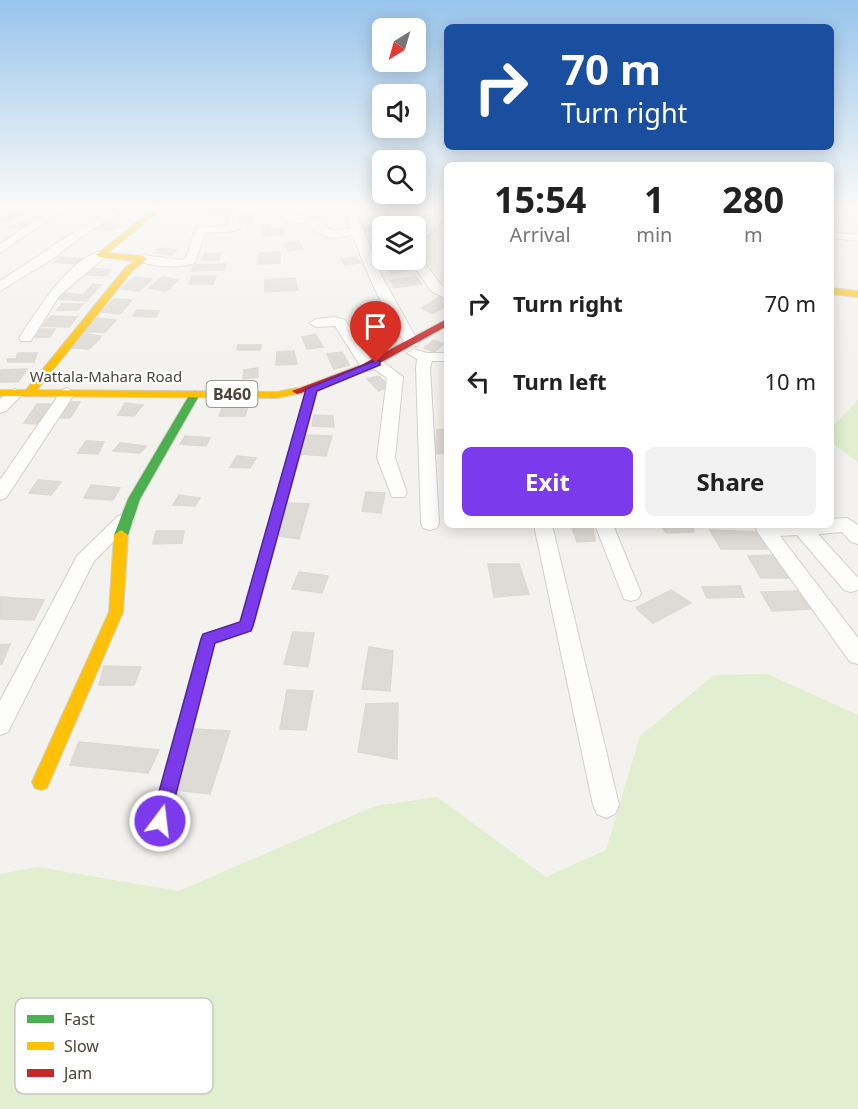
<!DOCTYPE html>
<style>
:root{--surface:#fff;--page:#f2f2f2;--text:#222;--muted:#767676;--accent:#7c3aed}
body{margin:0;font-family:"Noto Sans",sans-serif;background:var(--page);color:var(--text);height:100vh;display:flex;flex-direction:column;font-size:22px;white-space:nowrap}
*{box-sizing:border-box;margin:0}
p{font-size:20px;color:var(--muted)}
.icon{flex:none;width:33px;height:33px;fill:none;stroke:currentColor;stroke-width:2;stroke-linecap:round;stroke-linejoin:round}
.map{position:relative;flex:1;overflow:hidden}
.drawer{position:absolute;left:444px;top:162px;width:390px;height:366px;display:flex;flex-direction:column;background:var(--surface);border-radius:9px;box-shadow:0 3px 15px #0003}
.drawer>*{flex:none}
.hud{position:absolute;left:444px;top:24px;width:390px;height:126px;border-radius:9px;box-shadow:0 3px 15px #0003;background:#1a4fa0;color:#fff;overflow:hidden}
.needle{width:39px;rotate:217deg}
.fabs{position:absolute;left:372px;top:18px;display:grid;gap:12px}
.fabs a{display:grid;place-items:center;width:54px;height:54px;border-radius:9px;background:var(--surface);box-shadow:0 3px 15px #0003;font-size:30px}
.pin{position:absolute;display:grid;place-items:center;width:51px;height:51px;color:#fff;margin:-62px -26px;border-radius:50% 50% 50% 0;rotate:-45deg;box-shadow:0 0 6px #0007}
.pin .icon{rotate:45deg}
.me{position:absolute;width:66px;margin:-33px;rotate:15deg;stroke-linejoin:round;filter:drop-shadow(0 0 4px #0008)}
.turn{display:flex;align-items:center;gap:21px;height:126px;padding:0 18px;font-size:27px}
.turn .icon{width:78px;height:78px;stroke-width:2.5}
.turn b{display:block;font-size:42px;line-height:51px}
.eta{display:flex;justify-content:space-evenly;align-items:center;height:102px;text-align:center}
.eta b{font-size:36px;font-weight:700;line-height:42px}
.primary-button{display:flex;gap:12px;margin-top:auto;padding:12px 18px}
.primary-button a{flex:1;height:69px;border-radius:9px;background:var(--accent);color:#fff;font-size:24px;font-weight:700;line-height:69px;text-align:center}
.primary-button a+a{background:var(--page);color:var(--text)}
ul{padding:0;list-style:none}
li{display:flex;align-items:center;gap:18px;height:78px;padding:0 18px}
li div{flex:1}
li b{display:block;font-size:22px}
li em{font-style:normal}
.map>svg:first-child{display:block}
.green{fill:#e1eecf}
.building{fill:#dedbd6;stroke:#dcd9d4;stroke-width:1.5}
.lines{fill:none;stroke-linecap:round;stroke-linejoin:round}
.street-casing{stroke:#d2d0cb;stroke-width:2}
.fast-casing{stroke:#d3cfc5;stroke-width:2}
.slow-casing{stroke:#d3cfc5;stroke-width:2}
.jam-casing{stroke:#d3cfc5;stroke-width:2}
.street{fill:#fdfdfc;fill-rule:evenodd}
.fast{fill:#4caf50;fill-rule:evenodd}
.slow{fill:#ffc107;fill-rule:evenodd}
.jam{fill:#c62828;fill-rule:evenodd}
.route{fill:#7c3aed;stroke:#51269a;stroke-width:1.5}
.labels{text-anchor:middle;stroke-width:4.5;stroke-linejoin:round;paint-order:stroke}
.far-street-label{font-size:15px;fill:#4b4439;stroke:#fff}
.shield{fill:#fff;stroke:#817c74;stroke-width:1.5}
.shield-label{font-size:16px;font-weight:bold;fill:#4b4439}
.key{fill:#fff;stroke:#c9c7c4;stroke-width:1.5}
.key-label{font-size:16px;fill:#4b4439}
</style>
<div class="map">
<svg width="858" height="1109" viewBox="0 0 858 1109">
<rect width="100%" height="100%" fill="#f4f2ee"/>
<g class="green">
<polygon points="858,400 858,462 831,442 831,428"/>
<polygon points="767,674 858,715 858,1109 0,1109 0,874 38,867 179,891 375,806 437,797 546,877 606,850 640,736 714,675"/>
</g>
<g class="building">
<polygon points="212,206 230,206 227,213 209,213"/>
<polygon points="15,212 24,214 8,222 0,221"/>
<polygon points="254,215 253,223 241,224 241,216"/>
<polygon points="32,218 35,221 22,230 11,227"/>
<polygon points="401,219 419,224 416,227 393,224"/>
<polygon points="104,223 121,226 113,231 97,229"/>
<polygon points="377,224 381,228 365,232 359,228"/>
<polygon points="270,225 271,230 283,228 284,234 264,236 262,226"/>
<polygon points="299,241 303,249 288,251 284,243"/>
<polygon points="159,248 177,250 172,255 154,253"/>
<polygon points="280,252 280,263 258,264 259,253"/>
<polygon points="221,253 219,260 202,260 204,254"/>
<polygon points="60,257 82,259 76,264 54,262"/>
<polygon points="357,257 360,263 345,265 341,259"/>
<polygon points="406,263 411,270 391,273 387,266"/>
<polygon points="226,264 224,270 192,271 194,265"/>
<polygon points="87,268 111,270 106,276 82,274"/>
<polygon points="192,276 216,276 213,284 189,284"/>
<polygon points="134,277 152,279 139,291 121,289"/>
<polygon points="162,277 178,280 166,291 149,288"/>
<polygon points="416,277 422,284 394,288 390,280"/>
<polygon points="295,278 298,290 265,292 265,280"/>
<polygon points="93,284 101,285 86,301 59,299 64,293 83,295"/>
<polygon points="439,297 447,301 447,306 432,314 422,308"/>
<polygon points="114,299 132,300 120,314 101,312"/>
<polygon points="62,304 83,304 78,310 57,310"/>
<polygon points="137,310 159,311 156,317 133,316"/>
<polygon points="51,316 77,317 69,327 42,326"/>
<polygon points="94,318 116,320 105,332 84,332"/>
<polygon points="35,329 55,329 50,337 30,337"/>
<polygon points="85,334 101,336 90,348 73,348"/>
<polygon points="315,334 323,347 307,349 302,337"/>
<polygon points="76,336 100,338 89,349 65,347"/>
<polygon points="434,340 444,344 434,352 424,348"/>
<polygon points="238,345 261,345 260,350 237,350"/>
<polygon points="294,351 297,364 276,365 277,352"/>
<polygon points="342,352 349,365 334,369 327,354"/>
<polygon points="18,353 37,353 34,362 8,362 7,359 16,359"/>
<polygon points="258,368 258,377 243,379 244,370"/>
<polygon points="27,369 18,382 0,382 1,370"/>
<polygon points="379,376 389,386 379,391 367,379"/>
<polygon points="68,402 80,402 70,418 59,418"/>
<polygon points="225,402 249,403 245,416 219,416"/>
<polygon points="125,403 143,405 134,416 118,415"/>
<polygon points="37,404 54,404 36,424 24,423"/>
<polygon points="314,415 333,416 334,427 312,426"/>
<polygon points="447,429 447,453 435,454 437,430"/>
<polygon points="306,435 332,436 326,456 300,454"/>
<polygon points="185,436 210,438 206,446 180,444"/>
<polygon points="86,441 104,442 98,454 78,453"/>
<polygon points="120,443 146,446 140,453 113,451"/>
<polygon points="237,456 256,458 250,468 230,467"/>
<polygon points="38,480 61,482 51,495 29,493"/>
<polygon points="91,485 120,488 113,500 84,498"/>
<polygon points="366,492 385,493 381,513 362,511"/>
<polygon points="179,495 200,498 195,506 173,505"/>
<polygon points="288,503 309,504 299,539 277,536"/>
<polygon points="571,525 592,525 595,541 577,542"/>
<polygon points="661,525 692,525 694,532 666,533"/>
<polygon points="710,530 759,532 767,549 721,549"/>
<polygon points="156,531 184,531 182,543 153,544"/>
<polygon points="774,555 788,578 761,578 748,556"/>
<polygon points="488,564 519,564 529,594 494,597"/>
<polygon points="299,572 328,576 322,593 292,589"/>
<polygon points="740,586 744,597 707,598 702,587"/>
<polygon points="671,590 691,603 653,623 636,608"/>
<polygon points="803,591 811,609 772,611 761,592"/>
<polygon points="0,597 44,600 34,620 0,619"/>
<polygon points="293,632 314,633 308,667 284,664"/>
<polygon points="10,644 2,664 0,664 0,645"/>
<polygon points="369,647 393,651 390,691 362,689"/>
<polygon points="104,666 141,667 134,685 99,685"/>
<polygon points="287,690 313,691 306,730 280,729"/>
<polygon points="398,703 397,759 358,752 366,704"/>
<polygon points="193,729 230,731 210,794 176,790"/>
<polygon points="79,742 159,750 148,773 70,765"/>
</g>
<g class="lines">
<g class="street-casing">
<g id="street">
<polygon points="56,206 69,206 0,253 0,244"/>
<polygon points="120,206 133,206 82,236 54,258 0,291 0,281 74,232"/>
<path d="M227,206h10l4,22 -6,3 -30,2 -10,30c-13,5 -47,5 -58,-4l6,-4 38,5 5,-2 10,-30 33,-3z"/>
<path d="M277,206h10l4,9c7,1 18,0 25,4 18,12 9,14 35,9l-7,-22h10l28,71 37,66 -2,3h-10c-23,-34 -41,-73 -54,-111l-21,3 -16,-6 -8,-8 -25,-4z"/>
<polygon points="440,206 447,206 447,217 420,244 416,245 416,236 439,213"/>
<polygon points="831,232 858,235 858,241 831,238"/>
<path d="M100,251l4,1v6l-45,38 -28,45h-10l-2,-3c18,-27 48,-77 81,-87z"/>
<polygon points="416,255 420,256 441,285 447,289 447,299 431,291 410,260 416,260"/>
<polygon points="335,317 345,320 371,360 381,360 403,377 395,458 407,493 404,497 392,497 377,458 387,378 374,369 368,371 363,370 335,326 316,327 309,323 316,319"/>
<polygon points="414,349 427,353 447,353 447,361 432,361 430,368 439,523 437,528 430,530 423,528 421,523 416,368 417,359 407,353"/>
<polygon points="67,388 75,393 6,498 0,500 0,480 62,390"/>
<polygon points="15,389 23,394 6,411 0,413 0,399 10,391"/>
<polygon points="125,514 132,516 134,521 94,561 8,732 0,735 0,701 77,556 118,516"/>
<polygon points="847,518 858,525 858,544 851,542 842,532 818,534 858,578 858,590 851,592 844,590 797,535 780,536 858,638 858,664 850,662 756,530 759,525 831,525 831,519"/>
<polygon points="534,525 552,525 619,805 615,814 606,818 597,814 593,805"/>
<polygon points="595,525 613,525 641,593 638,599 631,601 624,599"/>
</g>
</g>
<g class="fast-casing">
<g id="fast">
<polygon points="312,386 317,389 293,480 287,484 281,480 307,389"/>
<polygon points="195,391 200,394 140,499 128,535 121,540 116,538 114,535 128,499 190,394"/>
</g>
</g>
<g class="slow-casing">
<g id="slow">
<polygon points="157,206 166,206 107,253 143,256 147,259 132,271 37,390 277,392 297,388 302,391 301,393 277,398 0,396 0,390 26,390 126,267 135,261 100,257 96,255"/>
<polygon points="831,288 858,291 858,297 831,294"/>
<polygon points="121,530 128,535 123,612 47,788 41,790 35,788 32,782 109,612 114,535"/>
</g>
</g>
<g class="jam-casing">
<g id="jam">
<polygon points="447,319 447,326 369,369 301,393 297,394 292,391 361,365"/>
<polygon points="287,476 293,480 253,626 251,630 214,643 169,821 166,827 160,830 154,827 151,821 201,639 203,635 240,622 281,480"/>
</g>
</g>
<use href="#street" class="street"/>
<use href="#fast" class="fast"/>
<use href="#slow" class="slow"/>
<use href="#jam" class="jam"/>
</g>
<linearGradient id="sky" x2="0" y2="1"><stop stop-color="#98c4ec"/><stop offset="0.57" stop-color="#faf9f7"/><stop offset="1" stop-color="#faf9f7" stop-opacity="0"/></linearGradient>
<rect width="858" height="362" fill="url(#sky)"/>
<polygon class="route" points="376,360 380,361 380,365 317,391 253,626 251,631 215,643 169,821 166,827 160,830 153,827 151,821 201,639 203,634 240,622 306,389"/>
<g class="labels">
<g class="far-street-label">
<text x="106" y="382">Wattala-Mahara Road</text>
</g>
<rect class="shield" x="206.5" y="381" width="51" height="26" rx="4.5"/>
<g class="shield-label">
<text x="232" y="400">B460</text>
</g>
</g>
<rect x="15" y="998" width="198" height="96" rx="9" class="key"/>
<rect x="27" y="1015" width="27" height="8" fill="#4caf50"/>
<rect x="27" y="1042" width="27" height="8" fill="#ffc107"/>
<rect x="27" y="1069" width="27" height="8" fill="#c62828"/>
<g class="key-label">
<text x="64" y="1025">Fast</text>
<text x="64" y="1052">Slow</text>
<text x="64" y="1079">Jam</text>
</g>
</svg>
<div class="fabs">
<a><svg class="needle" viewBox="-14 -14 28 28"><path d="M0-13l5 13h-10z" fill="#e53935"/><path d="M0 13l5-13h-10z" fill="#767676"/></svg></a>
<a><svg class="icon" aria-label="sound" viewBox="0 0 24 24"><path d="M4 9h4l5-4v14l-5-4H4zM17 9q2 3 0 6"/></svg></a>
<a><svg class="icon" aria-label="search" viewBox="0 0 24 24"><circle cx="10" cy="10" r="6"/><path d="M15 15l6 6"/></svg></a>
<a><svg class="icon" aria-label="layers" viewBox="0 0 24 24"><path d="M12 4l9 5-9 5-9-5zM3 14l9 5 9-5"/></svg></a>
</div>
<div class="pin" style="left:376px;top:363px;background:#d93025"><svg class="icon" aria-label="arrive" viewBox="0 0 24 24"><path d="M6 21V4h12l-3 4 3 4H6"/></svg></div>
<svg class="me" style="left:160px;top:821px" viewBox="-20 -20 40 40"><circle r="17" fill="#7c3aed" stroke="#fff" stroke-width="3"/><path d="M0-11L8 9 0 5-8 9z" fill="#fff"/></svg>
<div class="hud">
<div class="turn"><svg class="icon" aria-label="right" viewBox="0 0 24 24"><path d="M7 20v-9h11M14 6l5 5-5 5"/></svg><div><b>70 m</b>Turn right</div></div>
</div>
<section class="drawer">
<div class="eta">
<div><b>15:54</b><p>Arrival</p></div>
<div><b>1</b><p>min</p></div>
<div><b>280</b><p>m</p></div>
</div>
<ul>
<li><svg class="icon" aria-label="right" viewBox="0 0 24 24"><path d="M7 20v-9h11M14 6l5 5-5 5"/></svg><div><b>Turn right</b></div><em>70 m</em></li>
<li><svg class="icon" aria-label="left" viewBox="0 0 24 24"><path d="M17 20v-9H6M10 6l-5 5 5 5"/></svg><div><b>Turn left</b></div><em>10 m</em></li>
</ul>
<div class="primary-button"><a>Exit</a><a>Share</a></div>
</section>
</div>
